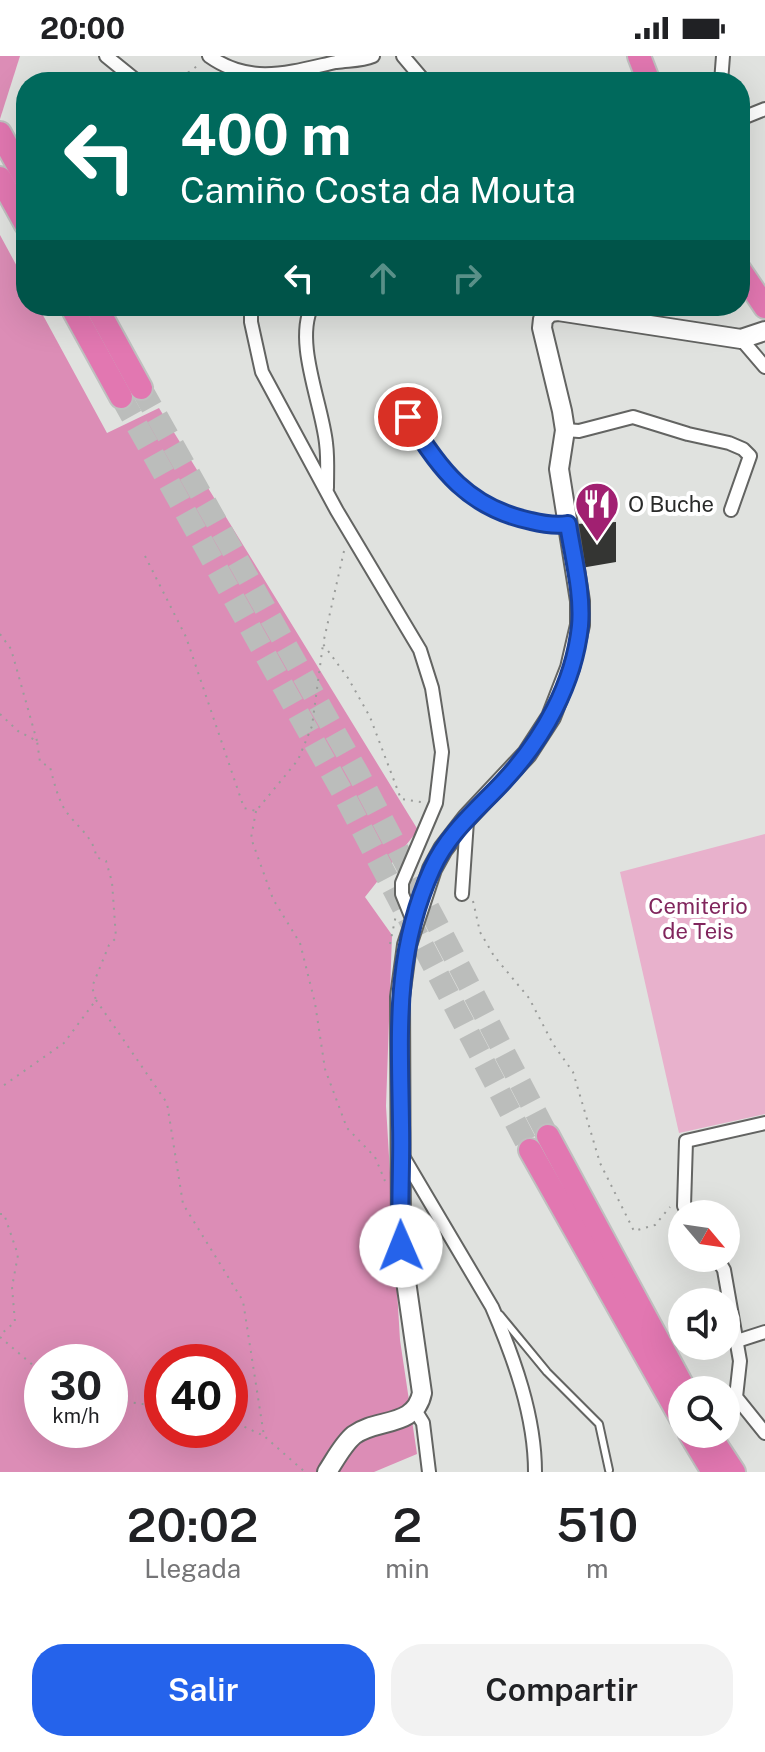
<!DOCTYPE html>
<html lang="es">
<meta charset="utf-8">
<style>
:root{--surface:#fff;--page:#f2f2f2;--text:#202124;--muted:#757577;--accent:#2563eb}
body{margin:0;font-family:"Public Sans",sans-serif;background:var(--page);color:var(--text);height:100vh;display:flex;flex-direction:column;font-size:30px;white-space:nowrap}
*{box-sizing:border-box;margin:0}
p{font-size:26px;color:var(--muted)}
.icon{flex:none;width:44px;height:44px;fill:none;stroke:currentColor;stroke-width:2;stroke-linecap:round;stroke-linejoin:round}
.map{position:relative;height:1416px;overflow:hidden}
.sheet{display:flex;flex-direction:column;background:var(--surface);flex:1}
.sheet>*{flex:none}
.guide{position:absolute;left:16px;top:16px;width:734px;height:244px;border-radius:32px;box-shadow:0 8px 32px #0002;background:#00695c;color:#fff;overflow:hidden}
.needle{width:52px;rotate:119deg}
.controls{position:absolute;left:668px;top:1144px;display:grid;gap:16px}
.controls a{display:grid;place-items:center;width:72px;height:72px;border-radius:50%;background:var(--surface);box-shadow:0 8px 32px #0002;font-size:40px}
.speed{position:absolute;left:24px;top:1288px;display:flex;gap:16px;font-size:40px;font-weight:700;text-align:center}
.speed>*{display:grid;place-content:center;width:104px;height:104px;border-radius:50%;background:var(--surface);box-shadow:0 8px 32px #0002;line-height:1}
.speed small{font-size:20px;font-weight:400}
.speed .limit{border:12px solid #d22;background:#fff;color:#111}
.pin{position:absolute;display:grid;place-items:center;width:68px;height:68px;color:#fff;margin:-34px;border:4px solid #fff;border-radius:50%;box-shadow:0 2px 8px #0007}
.me{position:absolute;width:88px;margin:-44px;rotate:359deg;stroke-linejoin:round;filter:drop-shadow(0 0 6px #0008)}
.turn{display:flex;align-items:center;gap:28px;height:168px;padding:0 32px;font-size:36px}
.turn .icon{width:104px;height:104px;stroke-width:2.5}
.turn b{display:block;font-size:56px;line-height:68px}
.lanes{display:flex;align-items:center;height:76px;padding:0 32px;background:#0003;justify-content:center;gap:40px;direction:ltr}
.lanes .off{opacity:.35}
.eta{display:flex;justify-content:space-evenly;align-items:center;height:136px;text-align:center}
.eta b{font-size:48px;font-weight:600;line-height:56px}
.primary-button{display:flex;gap:16px;margin-top:auto;padding:16px 32px}
.primary-button a{flex:1;height:92px;border-radius:32px;background:var(--accent);color:#fff;font-size:32px;font-weight:600;line-height:92px;text-align:center}
.primary-button a+a{background:var(--page);color:var(--text)}
.status{display:flex;justify-content:space-between;align-items:center;height:56px;padding:0 40px;background:var(--surface);direction:ltr}
.status svg{height:22px;fill:currentColor}
.map>svg:first-child{display:block}
.green{fill:#e8b1cc}
.forest{fill:#dc8db6;fill-rule:evenodd}
.building{fill:#343533}
.lines{fill:none;stroke-linecap:round;stroke-linejoin:round}
.highway-tunnel{stroke:#bbbdbb;stroke-width:22;stroke-dasharray:22 11;stroke-linecap:butt}
.lane-casing{stroke:#636462;stroke-width:10}
.street-casing{stroke:#636462;stroke-width:16}
.secondary-casing{stroke:#636462;stroke-width:22}
.highway-casing{stroke:#bfbfbf;stroke-width:26}
.path{stroke:#9a9c9a;stroke-width:2;stroke-dasharray:2 6;stroke-linecap:butt}
.lane{stroke:#fff;stroke-width:6}
.street{stroke:#fff;stroke-width:12}
.secondary{stroke:#fff;stroke-width:18}
.highway{stroke:#e277b1;stroke-width:22}
.route-casing{stroke:#184099;stroke-width:20}
.route{stroke:#2563eb;stroke-width:14}
.labels{text-anchor:middle;stroke-width:8;stroke-linejoin:round;paint-order:stroke}
.poi-label{font-size:22px;fill:#292a29;stroke:#fff;text-anchor:start}
.park-label{font-size:22px;fill:#81265d;stroke:#fff}
</style>
<div class="status"><b>20:00</b><svg viewBox="0 0 49 12"><path d="M0 12V9h3v3zM5 12V6h3v6zM10 12V3h3v9zM15 12V0h3v12zM26 1h20v11H26zM47 4h2v5h-2z"/></svg></div>
<div class="map">
<svg width="765" height="1416" viewBox="0 0 765 1416">
<rect width="100%" height="100%" fill="#e0e2df"/>
<polygon class="green" points="765,778 765,1058 679,1077 620,816"/>
<g class="forest">
<polygon points="0,0 20,0 0,63"/>
<path d="M0,179l26,48v23h12l69,127 52,-25 259,422 -53,67 27,38 -6,171 14,234 17,114 -43,18h-374zM42,1306h68v68h-68zM162,1306h68v68h-68z"/>
</g>
<polygon class="building" points="616,466 616,506 581,512 575,468"/>
<g class="lines">
<g class="highway-tunnel">
<polyline points="141,332 359,719 548,1080"/>
<polyline points="121,341 345,741 530,1094"/>
</g>
<g class="lane-casing">
<polyline id="lane" points="500,1259 547,1316 599,1368 609,1414"/>
</g>
<g class="street-casing">
<g id="street">
<polyline points="106,0 138,26"/>
<path d="M209,0c42,30 82,16 127,6 13,-2 25,-1 37,-6"/>
<polyline points="403,0 425,26"/>
<polyline points="721,26 723,0"/>
<polyline points="740,63 765,53"/>
<polyline points="251,250 251,266 262,316 337,455 420,594 432,632 442,696 436,747 402,827 402,838 413,865"/>
<path d="M312,250c-18,36 10,98 14,137 2,15 1,30 1,45"/>
<polyline points="741,283 765,311"/>
<path d="M408,361c29,48 60,91 117,103 14,3 28,6 43,4"/>
<polyline points="565,374 579,375 633,361 688,378 729,387 743,393 750,400 731,454"/>
<polyline points="462,838 467,765"/>
<path d="M401,1097l91,154c22,51 43,109 43,165"/>
<polyline points="689,1158 684,1150 686,1085 765,1067"/>
<polyline points="717,1202 724,1214 740,1305 736,1341 765,1377"/>
<polyline points="737,1285 765,1276"/>
<polyline points="415,1354 423,1367 429,1416"/>
</g>
</g>
<g class="secondary-casing">
<path id="secondary" d="M327,1416c8,-12 16,-28 27,-37 23,-17 61,-7 68,-42l-21,-147 -1,-249 7,-52 25,-76 11,-20 24,-31 60,-64 24,-37 19,-49 10,-43v-24l-21,-132 6,-39 -3,-19 -20,-83 1,-9 7,-7 8,-1 183,28 24,-8"/>
</g>
<g class="highway-casing">
<g id="highway">
<polyline points="639,0 649,26"/>
<polyline points="0,77 26,124"/>
<polyline points="0,122 26,169"/>
<polyline points="740,214 765,251"/>
<polyline points="71,250 121,341"/>
<polyline points="96,250 141,332"/>
<polyline points="548,1080 685,1334"/>
<polyline points="530,1094 682,1364"/>
<polyline points="690,1378 713,1416"/>
<polyline points="709,1378 734,1416"/>
</g>
</g>
<g class="path">
<polyline points="175,26 200,8"/>
<polyline points="344,495 323,588 348,622 370,661 401,743 421,746"/>
<polyline points="145,500 186,581 244,752 256,755 298,704 312,670 323,588"/>
<polyline points="0,578 11,593 37,685"/>
<path d="M0,658l18,17 19,10 3,21 10,5c4,15 7,29 15,43 10,15 30,28 31,47l10,4 6,21 4,56 -7,7 -17,42 4,13 -32,43 -64,45"/>
<polyline points="256,755 251,782 273,843 300,887 315,947 325,1013 347,1072 375,1101 385,1125"/>
<polyline points="473,845 480,876 494,900 529,942 553,988 573,1016 600,1107 634,1175 655,1169 670,1151"/>
<polyline points="390,888 396,859"/>
<polyline points="96,944 167,1047 183,1148 243,1245 264,1380 305,1416"/>
<polyline points="0,1158 4,1158 18,1199 12,1231 15,1266 0,1279"/>
<polyline points="0,1281 42,1317"/>
<polyline points="110,1343 162,1351"/>
<polyline points="230,1364 262,1379"/>
</g>
<use href="#lane" class="lane"/>
<use href="#street" class="street"/>
<use href="#secondary" class="secondary"/>
<use href="#highway" class="highway"/>
</g>
<g class="lines">
<g class="route-casing">
<path id="route" d="M401,1190c-2,-41 1,-81 0,-121 -1,-91 -8,-170 31,-256 16,-36 46,-60 72,-88 39,-42 70,-97 76,-155 3,-33 -7,-69 -12,-102 -12,2 -25,0 -37,-3 -62,-13 -92,-51 -123,-104"/>
</g>
<use href="#route" class="route"/>
</g>
<defs>
<g id="restaurant-pin" transform="scale(2.3)"><path d="M0 17L-7.5 6A9.5 9.5 0 1 1 7.5 6Z" fill="#a12071" stroke="#fff"/><path d="M-5-6h1v4h1v-4h1v4h1v-4h1v5L-1.5 .5V6h-2V.5L-5-1ZM5-6V6H3V1.5H1.5Q1.5-4 5-6Z" fill="#fff"/></g>
</defs>
<g fill-rule="evenodd">
<use href="#restaurant-pin" x="597" y="448"/>
</g>
<g class="labels">
<g class="poi-label">
<text x="628" y="456">O Buche</text>
</g>
<g class="park-label">
<text x="698" y="858">Cemiterio<tspan x="698" dy="25">de Teis</tspan></text>
</g>
</g>
</svg>
<div class="controls">
<a><svg class="needle" viewBox="-14 -14 28 28"><path d="M0-13l5 13h-10z" fill="#e53935"/><path d="M0 13l5-13h-10z" fill="#757577"/></svg></a>
<a><svg class="icon" aria-label="sound" viewBox="0 0 24 24"><path d="M4 9h4l5-4v14l-5-4H4zM17 9q2 3 0 6"/></svg></a>
<a><svg class="icon" aria-label="search" viewBox="0 0 24 24"><circle cx="10" cy="10" r="6"/><path d="M15 15l6 6"/></svg></a>
</div>
<div class="speed"><div>30<small>km/h</small></div><div class="limit">40</div></div>
<div class="pin" style="left:408px;top:361px;background:#d93025"><svg class="icon" aria-label="arrive" viewBox="0 0 24 24"><path d="M6 21V4h12l-3 4 3 4H6"/></svg></div>
<svg class="me" style="left:401px;top:1190px" viewBox="-20 -20 40 40"><circle r="19" fill="#fff"/><path d="M0-13L10 11 0 6-10 11z" fill="#2563eb"/></svg>
<div class="guide">
<div class="turn"><svg class="icon" aria-label="left" viewBox="0 0 24 24"><path d="M17 20v-9H6M10 6l-5 5 5 5"/></svg><div><b>400 m</b>Camiño Costa da Mouta</div></div>
<div class="lanes"><svg class="icon" aria-label="left" viewBox="0 0 24 24"><path d="M17 20v-9H6M10 6l-5 5 5 5"/></svg><svg class="icon off" aria-label="ahead" viewBox="0 0 24 24"><path d="M12 20V5M6 11l6-6 6 6"/></svg><svg class="icon off" aria-label="right" viewBox="0 0 24 24"><path d="M7 20v-9h11M14 6l5 5-5 5"/></svg></div>
</div>
</div>
<section class="sheet">
<div class="eta">
<div><b>20:02</b><p>Llegada</p></div>
<div><b>2</b><p>min</p></div>
<div><b>510</b><p>m</p></div>
</div>
<div class="primary-button"><a>Salir</a><a>Compartir</a></div>
</section>
